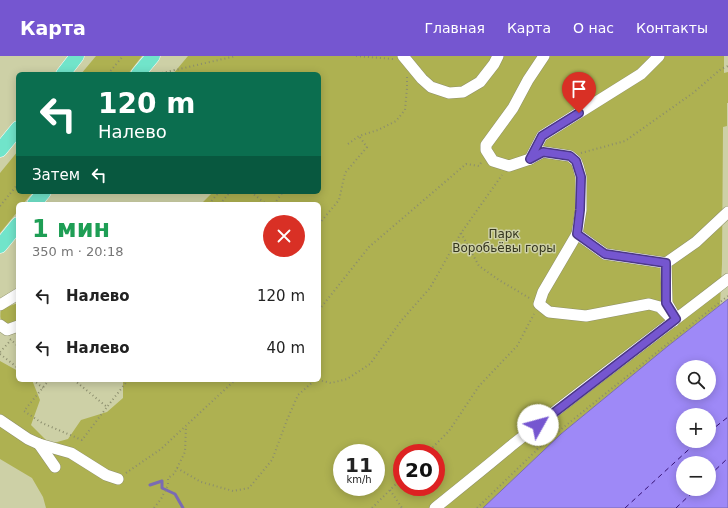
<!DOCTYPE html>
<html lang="ru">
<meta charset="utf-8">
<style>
:root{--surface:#fff;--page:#f2f2f2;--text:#222;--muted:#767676;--accent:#7556d0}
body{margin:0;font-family:"DejaVu Sans",sans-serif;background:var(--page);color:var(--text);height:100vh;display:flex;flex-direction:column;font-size:15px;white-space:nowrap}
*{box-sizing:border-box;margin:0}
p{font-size:13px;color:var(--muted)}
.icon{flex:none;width:22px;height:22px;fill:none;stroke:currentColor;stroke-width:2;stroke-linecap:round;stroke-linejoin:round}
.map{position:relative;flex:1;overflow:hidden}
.sheet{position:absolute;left:16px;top:146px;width:305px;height:180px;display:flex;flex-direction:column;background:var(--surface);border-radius:6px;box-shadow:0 2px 10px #0003}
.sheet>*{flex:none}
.top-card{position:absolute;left:16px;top:16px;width:305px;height:122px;border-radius:6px;box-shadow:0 2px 10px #0003;background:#0b6e4f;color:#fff;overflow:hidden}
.tools{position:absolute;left:676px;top:304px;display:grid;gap:8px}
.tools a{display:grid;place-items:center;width:40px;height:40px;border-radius:50%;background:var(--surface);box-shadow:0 2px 10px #0003;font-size:20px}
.speed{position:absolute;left:333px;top:388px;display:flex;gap:8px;font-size:20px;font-weight:700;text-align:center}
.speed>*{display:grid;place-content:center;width:52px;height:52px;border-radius:50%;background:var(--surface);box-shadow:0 2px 10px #0003;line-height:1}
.speed small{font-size:10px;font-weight:400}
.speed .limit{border:6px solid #d22;background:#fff;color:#111}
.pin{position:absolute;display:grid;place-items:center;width:34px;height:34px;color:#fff;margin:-41px -17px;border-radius:50% 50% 50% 0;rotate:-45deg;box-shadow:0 0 4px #0007}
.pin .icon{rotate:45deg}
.me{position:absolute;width:44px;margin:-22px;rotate:52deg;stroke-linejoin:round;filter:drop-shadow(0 0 3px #0008)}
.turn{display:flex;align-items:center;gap:14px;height:84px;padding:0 16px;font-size:18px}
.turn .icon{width:52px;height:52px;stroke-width:2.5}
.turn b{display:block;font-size:28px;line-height:34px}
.then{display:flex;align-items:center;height:38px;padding:0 16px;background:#0003;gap:8px;font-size:15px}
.round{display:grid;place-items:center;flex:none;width:42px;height:42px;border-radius:21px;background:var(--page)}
.overview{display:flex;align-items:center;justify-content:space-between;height:68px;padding:0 16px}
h1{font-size:24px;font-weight:800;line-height:30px;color:#1e9e55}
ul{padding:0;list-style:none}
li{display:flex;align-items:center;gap:12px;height:52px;padding:0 16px}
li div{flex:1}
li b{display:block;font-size:15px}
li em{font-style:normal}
header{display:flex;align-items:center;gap:24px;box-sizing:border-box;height:56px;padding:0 20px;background:var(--accent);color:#fff}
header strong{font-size:19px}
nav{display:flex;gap:22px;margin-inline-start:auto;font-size:14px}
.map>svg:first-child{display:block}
.green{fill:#aeb151;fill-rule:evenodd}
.water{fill:#9e89f7;stroke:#7a6bb3;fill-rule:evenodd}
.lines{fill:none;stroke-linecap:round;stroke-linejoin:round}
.stream{stroke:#7a6bb3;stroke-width:3}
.ferry{stroke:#351274;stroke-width:1;stroke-dasharray:5 4;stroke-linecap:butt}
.minor-casing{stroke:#8f916a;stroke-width:12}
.major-casing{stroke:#fff;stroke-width:15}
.path{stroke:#8b8d6d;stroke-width:2;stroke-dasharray:1 3;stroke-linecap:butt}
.minor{stroke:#fff;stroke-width:11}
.major{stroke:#71e4ca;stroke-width:14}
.route-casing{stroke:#4c3887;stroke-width:10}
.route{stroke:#7556d0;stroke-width:7}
.labels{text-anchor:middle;stroke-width:3;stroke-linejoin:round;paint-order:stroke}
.park-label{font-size:12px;fill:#35361f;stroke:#cdd0a6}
</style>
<header>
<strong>Карта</strong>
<nav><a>Главная</a><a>Карта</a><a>О нас</a><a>Контакты</a></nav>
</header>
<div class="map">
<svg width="728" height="452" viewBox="0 0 728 452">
<rect width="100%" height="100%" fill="#cdd0a6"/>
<g class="green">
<polygon points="96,0 142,0 128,18 81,18"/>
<path d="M188,0h536v17l4,-1v31h-1v23l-4,1 -1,137 -2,41 -52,41 -107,88 -78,74h-437l-3,-11 -11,-19 -32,-19v-98l18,10v9h14l8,20 -9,25 19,19 18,-5 13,-19 26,-8 16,-14v-18h196v-176h-118l12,-12h106v-118h-146zM342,397h34v34h-34zM402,397h34v34h-34z"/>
<polygon points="18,95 18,136 33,136 23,148 18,148 18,155 0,177 0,117"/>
<path d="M18,247v19l-6,4 -10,-3c-2,-4 -2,-9 -1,-14z"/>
</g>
<path class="water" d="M728,243v209h-245l78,-74 107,-88zM683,311h26v26h-26zM683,359h26v26h-26zM683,407h26v26h-26z"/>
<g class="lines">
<polyline class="stream" points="150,429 162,425 162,432 175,438 183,452"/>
<g class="ferry">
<polyline points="709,376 728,361"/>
<polyline points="709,420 728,402"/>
<polyline points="625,452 698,385"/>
<polyline points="676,452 696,433"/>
</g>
<g class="minor-casing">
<g id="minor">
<polyline points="403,0 422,23 431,31 449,37 463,36 480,26 494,8 498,0"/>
<polyline points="544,0 528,24 513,52 486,89 486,94 493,105 509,110 530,103 543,96 570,100 576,105 578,110 581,121 581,154 577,178 543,236 539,248 549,256 586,260 649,248 660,251 674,265"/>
<polyline points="530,103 542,80 641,18 659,0"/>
<polyline points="577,178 605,198 666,207"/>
<polyline points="0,249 18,238"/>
<polyline points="674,259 667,247 666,207 696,186 728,156"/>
<polyline points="0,269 7,274 18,270"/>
<polyline points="0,364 28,383 39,388 71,397 106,419 118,423"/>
<polyline points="39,388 55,411"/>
<path d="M435,452c26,-21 51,-41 76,-62 71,-57 145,-111 217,-167"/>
</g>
</g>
<g class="major-casing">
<g id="major">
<polyline points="63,18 77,0"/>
<polyline points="138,18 153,0"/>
<polyline points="0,94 18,72"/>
<polyline points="34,148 44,136"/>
<polyline points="0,190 18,168"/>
</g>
</g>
<g class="path">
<polyline points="356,0 393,3"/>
<polyline points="162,17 236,0"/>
<polyline points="108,18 123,0"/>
<polyline points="348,88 359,80 378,74 396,65 405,54 407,32 407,21"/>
<polyline points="581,97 625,85 693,37 721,13 728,10"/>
<polyline points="251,136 266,148"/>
<polyline points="209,148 219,136"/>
<polyline points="220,148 230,136"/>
<polyline points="274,148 283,136"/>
<polyline points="0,150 18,128"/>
<polyline points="319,168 339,144 345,117 367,91 359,80"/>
<polyline points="461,177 479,210 499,224 531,243"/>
<polyline points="319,254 369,191 466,108 479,110 482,105"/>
<polyline points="10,283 18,290"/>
<polyline points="0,296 11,284"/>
<polyline points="0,298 18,312"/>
<polyline points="33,324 43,332"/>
<polyline points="49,324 24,355 42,367 82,384 107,351"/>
<polyline points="74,324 107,351 128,324"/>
<polyline points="318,324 331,327 347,323 370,308 401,265 430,232 461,177 502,119"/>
<polyline points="532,386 537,393"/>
<polyline points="427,397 449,375 479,330 517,290 534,258"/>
<polyline points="177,412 201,426 233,435 249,432 272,404 287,364 298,339 315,324"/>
<polyline points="126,417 161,393 235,324"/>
<polyline points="390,434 402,452"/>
<polyline points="154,452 161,443 168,429 168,422 174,418 185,396 186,370"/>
<polyline points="372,452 402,422"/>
<polyline points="477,452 544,387 697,264 728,240"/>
</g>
<use href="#minor" class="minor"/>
<use href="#major" class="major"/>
</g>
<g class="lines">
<g class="route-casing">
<polyline id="route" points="538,369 676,263 666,247 666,207 605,198 577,178 580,154 581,121 576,105 570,100 543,96 530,103 542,80 579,57"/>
</g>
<use href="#route" class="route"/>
</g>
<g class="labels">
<g class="park-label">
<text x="504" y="182">Парк<tspan x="504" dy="14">Воробьёвы горы</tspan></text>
</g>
</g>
</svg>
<div class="tools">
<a><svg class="icon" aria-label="search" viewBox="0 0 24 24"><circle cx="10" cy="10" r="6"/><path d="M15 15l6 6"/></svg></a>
<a>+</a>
<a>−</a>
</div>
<div class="speed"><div>11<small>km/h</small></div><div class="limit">20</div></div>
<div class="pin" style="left:579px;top:57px;background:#d93025"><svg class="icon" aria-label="arrive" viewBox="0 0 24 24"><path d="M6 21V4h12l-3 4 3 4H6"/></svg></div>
<svg class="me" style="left:538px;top:369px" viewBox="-20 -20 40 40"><circle r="19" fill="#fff"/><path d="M0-13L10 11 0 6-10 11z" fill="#7556d0"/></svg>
<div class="top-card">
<div class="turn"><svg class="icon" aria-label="left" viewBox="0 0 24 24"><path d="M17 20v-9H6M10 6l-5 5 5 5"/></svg><div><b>120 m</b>Налево</div></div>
<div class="then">Затем<svg class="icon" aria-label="left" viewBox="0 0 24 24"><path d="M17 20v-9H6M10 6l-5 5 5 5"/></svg></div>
</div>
<section class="sheet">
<div class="overview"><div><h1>1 мин</h1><p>350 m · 20:18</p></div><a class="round" style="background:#d93025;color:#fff"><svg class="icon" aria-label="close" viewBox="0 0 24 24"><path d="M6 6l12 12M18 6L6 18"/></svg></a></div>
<ul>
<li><svg class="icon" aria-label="left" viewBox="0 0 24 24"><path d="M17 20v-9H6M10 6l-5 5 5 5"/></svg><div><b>Налево</b></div><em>120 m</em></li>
<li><svg class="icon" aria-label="left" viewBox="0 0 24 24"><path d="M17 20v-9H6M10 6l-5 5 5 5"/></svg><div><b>Налево</b></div><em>40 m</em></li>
</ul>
</section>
</div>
